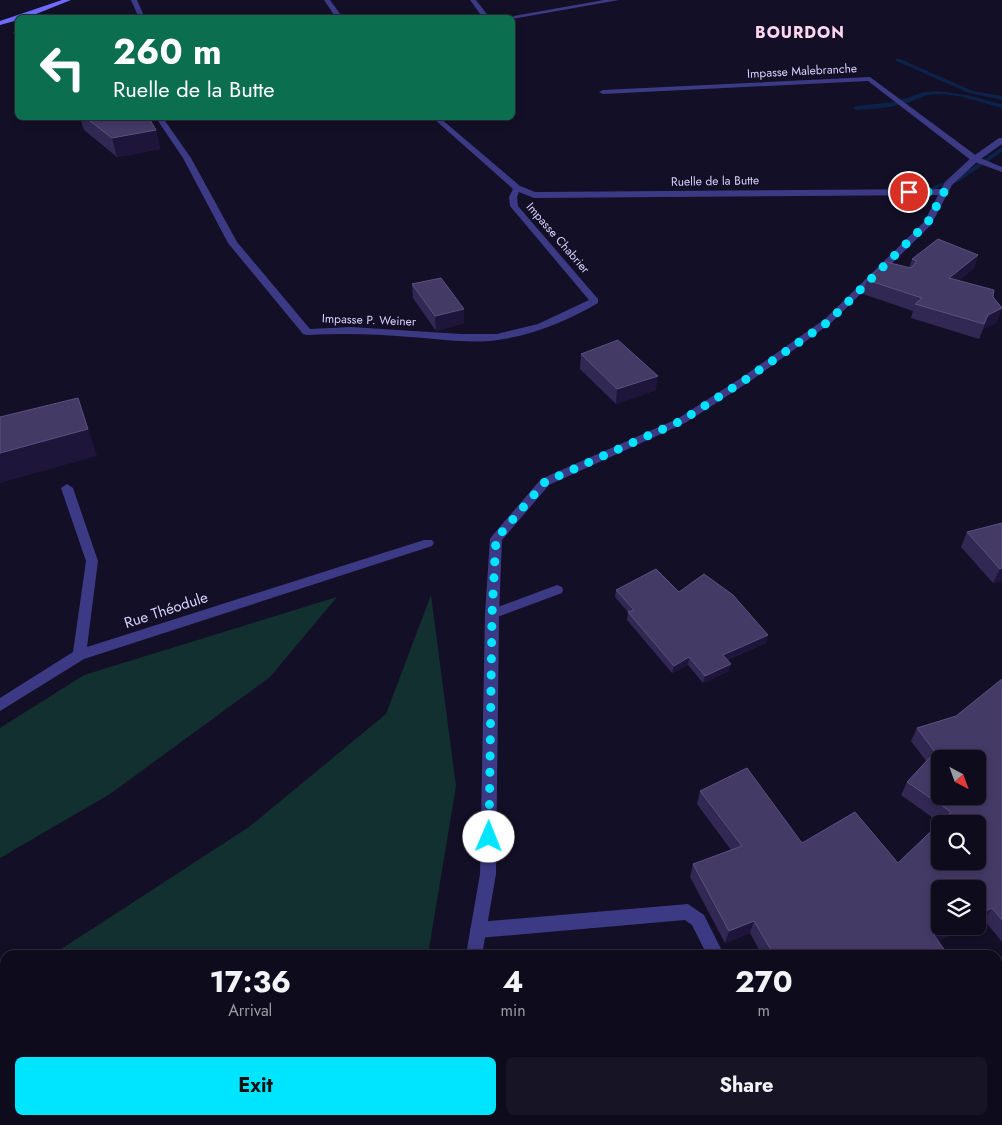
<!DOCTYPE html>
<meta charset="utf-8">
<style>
:root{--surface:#0e0b1c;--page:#171425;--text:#f1f3f6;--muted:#9b9ba3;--line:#2e2b3b;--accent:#00e5ff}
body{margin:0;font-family:Jost,sans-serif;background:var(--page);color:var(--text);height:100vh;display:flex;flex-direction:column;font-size:19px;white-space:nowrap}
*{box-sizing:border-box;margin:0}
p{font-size:16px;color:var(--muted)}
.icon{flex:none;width:28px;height:28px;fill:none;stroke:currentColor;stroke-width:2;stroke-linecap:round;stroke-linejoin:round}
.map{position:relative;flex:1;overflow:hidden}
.side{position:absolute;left:0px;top:950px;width:1002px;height:175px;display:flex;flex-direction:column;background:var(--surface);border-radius:15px 15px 0 0;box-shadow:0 2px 8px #0003,0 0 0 1px var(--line)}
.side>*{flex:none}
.hud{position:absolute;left:15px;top:15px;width:500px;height:105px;border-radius:8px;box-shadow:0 2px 8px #0003,0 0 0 1px var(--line);background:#0b6e4f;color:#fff;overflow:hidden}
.needle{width:32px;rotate:139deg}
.fabs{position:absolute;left:931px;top:750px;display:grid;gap:10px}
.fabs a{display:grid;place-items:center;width:55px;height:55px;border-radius:8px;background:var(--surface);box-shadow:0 2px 8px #0003,0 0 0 1px var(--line);font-size:25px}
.pin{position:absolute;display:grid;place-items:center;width:42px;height:42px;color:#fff;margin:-21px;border:2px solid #fff;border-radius:50%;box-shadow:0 1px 5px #0007}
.me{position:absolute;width:55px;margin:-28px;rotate:1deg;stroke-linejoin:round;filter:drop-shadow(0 0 4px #0008)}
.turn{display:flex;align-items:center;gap:18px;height:105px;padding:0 15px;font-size:22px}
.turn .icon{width:65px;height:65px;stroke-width:2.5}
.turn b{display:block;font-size:35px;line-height:42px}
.eta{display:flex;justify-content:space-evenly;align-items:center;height:85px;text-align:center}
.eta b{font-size:30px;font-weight:700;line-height:35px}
.button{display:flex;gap:10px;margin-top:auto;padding:10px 15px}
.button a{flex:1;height:58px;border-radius:8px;background:var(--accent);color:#111;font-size:20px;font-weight:700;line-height:58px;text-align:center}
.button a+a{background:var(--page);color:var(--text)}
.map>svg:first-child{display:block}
.green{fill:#12302f}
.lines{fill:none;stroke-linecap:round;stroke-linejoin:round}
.stream{fill:#0c2248;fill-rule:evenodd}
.service{fill:#3d3a85;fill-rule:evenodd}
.minor{fill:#3d3a85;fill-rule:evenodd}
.tertiary{fill:#3d3a85;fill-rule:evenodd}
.secondary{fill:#6f6bff;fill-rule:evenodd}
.wall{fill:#312854}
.shaded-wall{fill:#1d163a}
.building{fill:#433a66;stroke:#5a527e;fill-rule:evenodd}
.route{stroke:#00e5ff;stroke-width:9;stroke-dasharray:0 16.2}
.labels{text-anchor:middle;stroke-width:4;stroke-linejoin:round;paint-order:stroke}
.far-street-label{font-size:12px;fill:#d9d4ff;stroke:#130f26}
.street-label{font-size:15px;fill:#d9d4ff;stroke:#130f26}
.far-district-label{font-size:16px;font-weight:bold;letter-spacing:1px;fill:#ffd6f0;stroke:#130f26}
</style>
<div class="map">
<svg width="1002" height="1125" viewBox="0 0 1002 1125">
<rect width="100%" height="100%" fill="#130f26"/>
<g class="green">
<polygon points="431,595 456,786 428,955 52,955 249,827 386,714"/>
<polygon points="337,597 270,677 110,794 0,858 0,728 84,675"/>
<polygon points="5,986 5,1120 401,1120 400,1125 0,1125 0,989"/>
</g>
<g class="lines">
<g class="stream">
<polygon points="896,59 900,59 973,91 1002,96 1002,100 969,93 896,61"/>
<path d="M938,91l28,4 36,9v4c-23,-6 -49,-17 -73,-13 -8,1 -15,6 -22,8 -17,5 -34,6 -51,7l-3,-2 3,-2 38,-4 30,-10z"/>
<polygon points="1002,147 1002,152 958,182 940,187 924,197 919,196 936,185 954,180"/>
</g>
<polygon class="service" points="67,484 73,488 98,561 87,647 424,540 432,540 434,543 432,546 84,659 0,711 0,698 73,652 86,561 61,488"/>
<g class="minor">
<polygon points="131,0 137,0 145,18 139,18"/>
<polygon points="324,0 330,0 343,18 336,18"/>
<polygon points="470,0 476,0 490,18 483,18"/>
<polygon points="604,0 619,0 512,19 503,18"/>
<polygon points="870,77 978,157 1002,167 1002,172 972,161 868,81 603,94 599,92 603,90"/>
<path d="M156,118h7l28,40 46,84 73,87 41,-2 110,7h36l41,-10 51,-24 -79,-94 -1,-9 4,-8 -80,-71h7l80,68 15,6 409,-3 4,3 -4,3 -410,3 -15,-6 -2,5 1,9 80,93v4c-31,18 -64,32 -100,37 -28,4 -59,-1 -88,-3 -34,-3 -68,-4 -103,-2l-4,-1 -75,-91 -45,-85z"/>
<polygon points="557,585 562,587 563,590 562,593 492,619 487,617 485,614 487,611"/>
<polygon points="688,904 704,915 724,955 707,955 692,925 685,920 478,938 472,936 470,930 472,924 478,922"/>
<polygon points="792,1120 811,1120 813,1125 794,1125"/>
</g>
<g class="tertiary">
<polygon points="999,138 1002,138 1002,144 978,161 952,185 931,225 831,323 749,382 685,423 549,485 502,540 499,614 496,874 482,955 466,955 480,874 485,614 490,539 492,536 541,479 677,419 741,378 825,319 924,222 945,182 972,157"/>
<polygon points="437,1120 455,1120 454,1125 436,1125"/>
</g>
<polygon class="secondary" points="62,0 71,0 26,18 18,18 18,20 0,25 0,21"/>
</g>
<g class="wall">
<polygon points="80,118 149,118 156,130 160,149 117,157 84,130"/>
<polygon points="978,255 974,268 958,281 993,297 1002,308 996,323 983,329 979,339 911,318 913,311 863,294 867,280 909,268 912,259"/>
<polygon points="412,284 464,323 436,331 413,298"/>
<polygon points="581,354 656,390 616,404 580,369"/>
<polygon points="1002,523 1002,581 993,583 961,547 967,532"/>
<polygon points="616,590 679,592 766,643 727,660 729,671 703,683 688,665 672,673 627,620 628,612 615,597"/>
<polygon points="1002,679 1002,942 984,920 978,923 978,889 938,941 948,955 762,955 750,933 725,943 690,877 693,864 731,850 697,804 700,791 802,843 898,863 940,823 901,795 907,782 926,761 911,741 917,728 956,716"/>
<polygon points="555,1120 590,1120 573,1125 557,1125"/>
<polygon points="698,1120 779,1120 783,1125 702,1125"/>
<polygon points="836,1120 998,1120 1002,1125 839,1125"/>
</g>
<g class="shaded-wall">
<polygon points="156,130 160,149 117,157 112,138"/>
<polygon points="978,255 974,268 944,292 949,278"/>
<polygon points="1002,308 996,323 983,329 988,315"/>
<polygon points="464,309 464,323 436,331 435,316"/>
<polygon points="658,376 656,390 616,404 617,389"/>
<polygon points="78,398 97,456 0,483 0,453"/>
<polygon points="1002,568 1002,581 993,583 1000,569"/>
<polygon points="768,635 766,643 721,662 723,655"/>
<polygon points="689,657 688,665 672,673 674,666"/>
<polygon points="731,664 729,671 703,683 705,676"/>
<polygon points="992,908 984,920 978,923 978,915"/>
<polygon points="754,921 750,933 725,943 729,931"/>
<polygon points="952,926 970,926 926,947 934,935"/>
<polygon points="559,1120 590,1120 573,1125 559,1125"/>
</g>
<g class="building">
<polygon points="14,32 18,32 18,51"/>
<polygon points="86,118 149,118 156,130 112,138"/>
<polygon points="938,239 978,255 949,278 994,290 993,297 1002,308 988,315 984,324 915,304 922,298 867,280 886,262 911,268 917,261 912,259"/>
<polygon points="441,278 464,309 435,316 412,284"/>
<polygon points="618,340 658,376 617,389 581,354"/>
<polygon points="78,398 88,429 0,453 0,417"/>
<polygon points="1002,523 1002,568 1000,569 967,532"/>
<polygon points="656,569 679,592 704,574 733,595 768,635 723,655 731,664 705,676 689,657 674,666 628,612 634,610 616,590"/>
<path d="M1002,679v241l-10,-12 -14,7v-26h-38v37h12l-18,9 14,20h-174l-20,-34 -25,10 -36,-67 49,-18 -42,-55 47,-23 55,75 53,-31 43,51 53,-51 -44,-30 28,-30 -18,-24 39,-12zM940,759h38v37h-38zM940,824h38v37h-38z"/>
<polygon points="1002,964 1002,1125 852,1125 849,1120 998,1120 998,965"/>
<polygon points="714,1120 779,1120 783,1125 719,1125"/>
</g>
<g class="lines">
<polyline class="route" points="489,837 492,614 496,539 545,482 681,421 745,380 828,322 928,222 944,192 909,192"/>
</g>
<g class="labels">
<g class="far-street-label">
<text transform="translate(802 71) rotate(-3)" y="4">Impasse Malebranche</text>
<text transform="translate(715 181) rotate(-1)" y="4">Ruelle de la Butte</text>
<text transform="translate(558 238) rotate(49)" y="4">Impasse Chabrier</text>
<text transform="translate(369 320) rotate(2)" y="4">Impasse P. Weiner</text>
</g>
<g class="street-label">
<text transform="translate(166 610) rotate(-18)" y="5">Rue Théodule</text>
</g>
<g class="far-district-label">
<text x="800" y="38">BOURDON</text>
</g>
</g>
</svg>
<div class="fabs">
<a><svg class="needle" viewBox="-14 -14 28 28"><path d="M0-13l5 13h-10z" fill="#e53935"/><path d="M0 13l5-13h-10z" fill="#9b9ba3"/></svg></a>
<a><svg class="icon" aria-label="search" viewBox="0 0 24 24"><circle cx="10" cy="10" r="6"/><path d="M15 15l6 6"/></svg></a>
<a><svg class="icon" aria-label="layers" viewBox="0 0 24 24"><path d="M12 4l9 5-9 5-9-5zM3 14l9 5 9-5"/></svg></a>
</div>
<div class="pin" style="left:909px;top:192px;background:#d93025"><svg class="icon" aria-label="arrive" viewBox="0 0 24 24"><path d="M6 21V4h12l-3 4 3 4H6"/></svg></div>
<svg class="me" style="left:489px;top:837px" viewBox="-20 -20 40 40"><circle r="19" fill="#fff"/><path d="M0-13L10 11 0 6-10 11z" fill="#00e5ff"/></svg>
<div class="hud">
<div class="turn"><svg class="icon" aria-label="left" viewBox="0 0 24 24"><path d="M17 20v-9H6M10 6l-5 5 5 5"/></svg><div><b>260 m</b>Ruelle de la Butte</div></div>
</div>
<section class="side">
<div class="eta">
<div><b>17:36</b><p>Arrival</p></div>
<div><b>4</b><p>min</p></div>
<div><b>270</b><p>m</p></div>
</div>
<div class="button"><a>Exit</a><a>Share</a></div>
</section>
</div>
